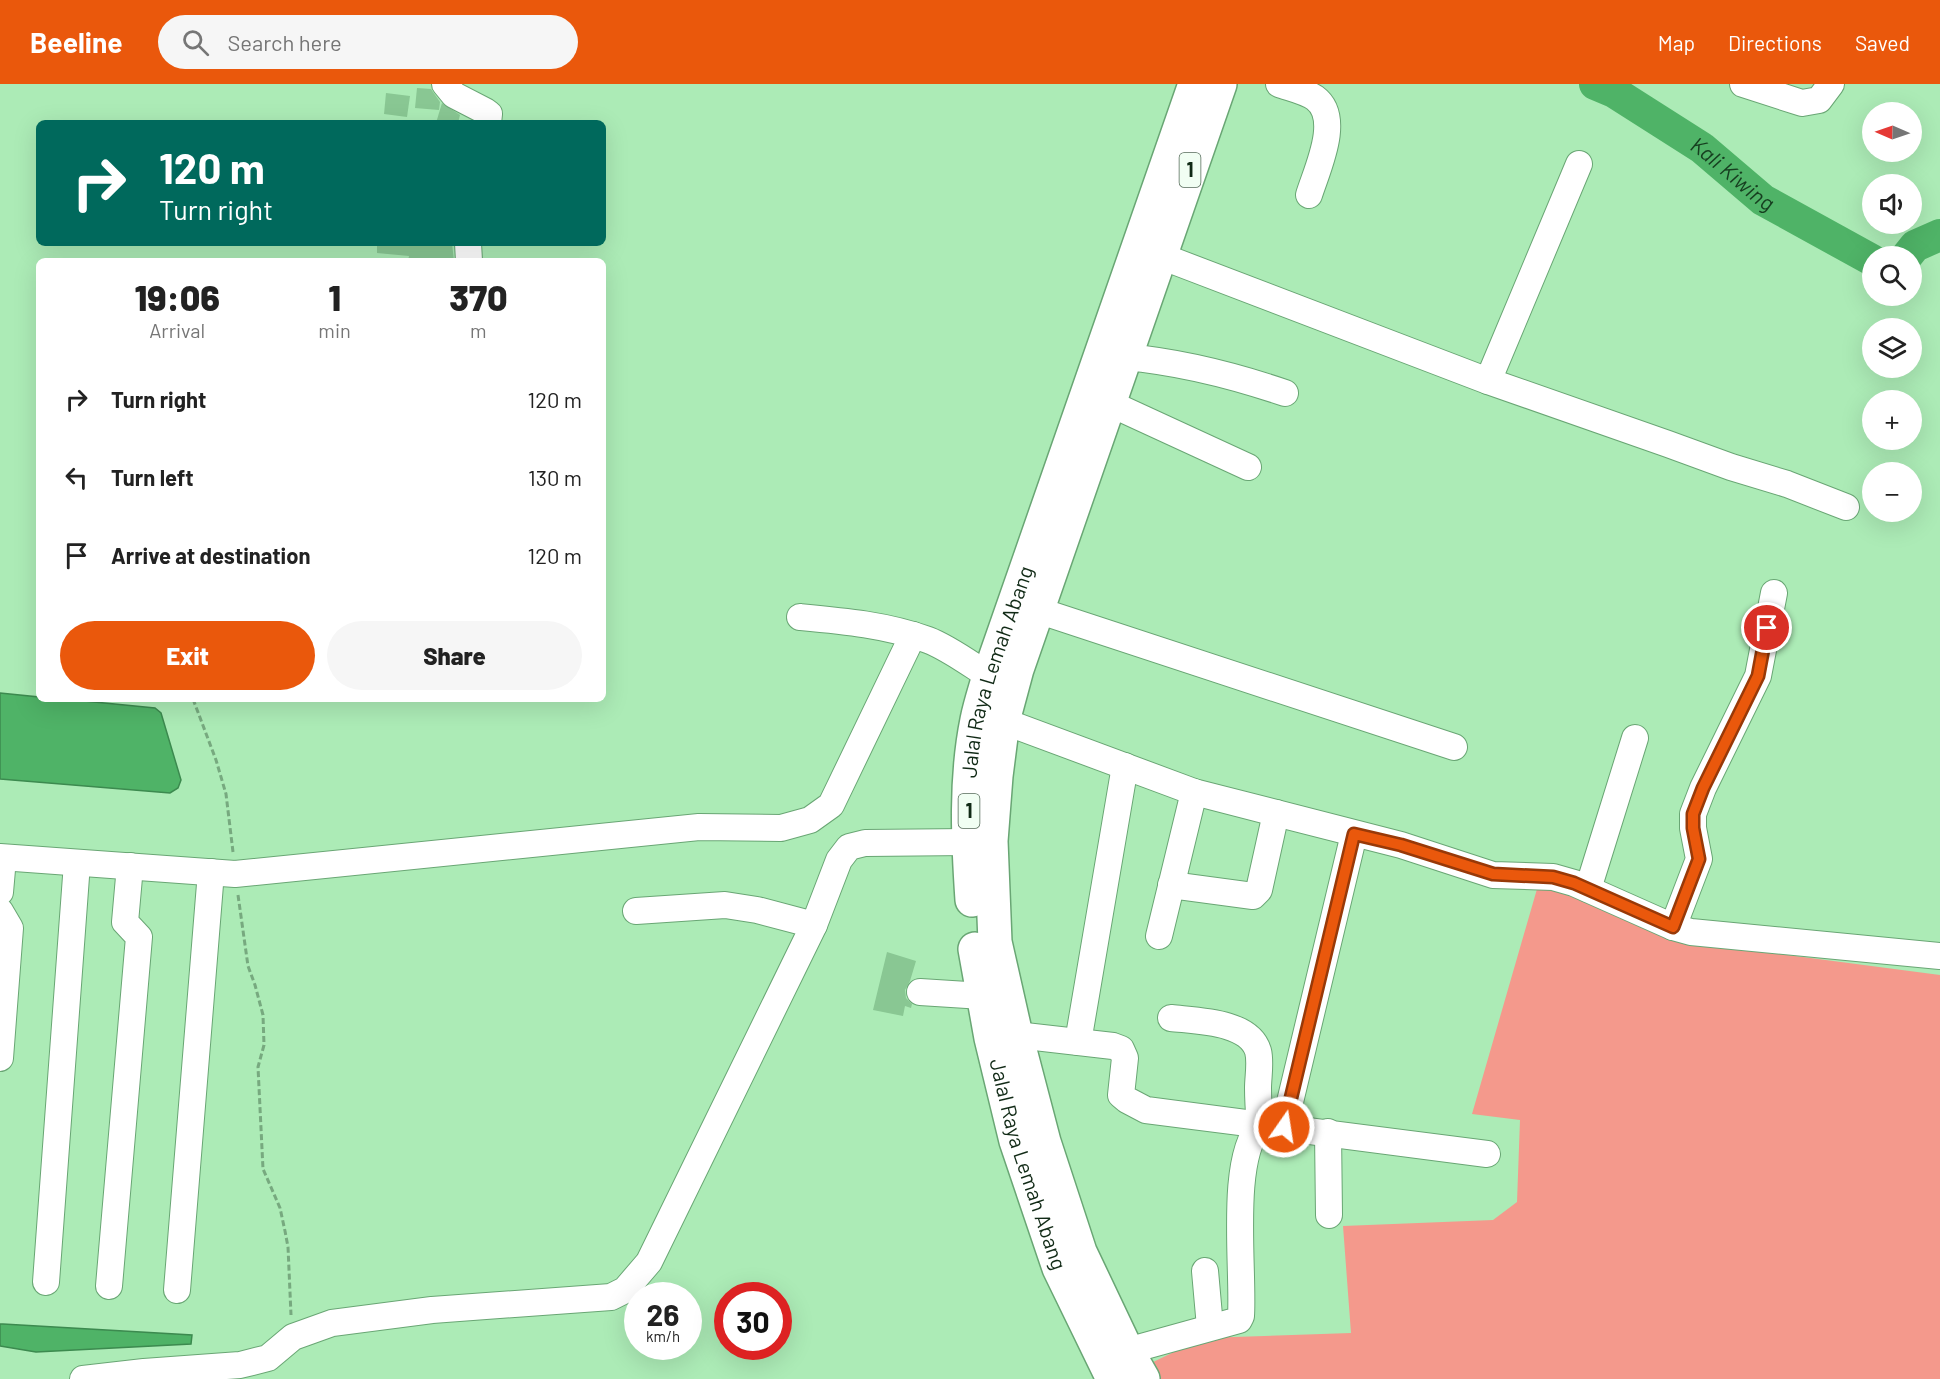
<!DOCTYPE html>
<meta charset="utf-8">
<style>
:root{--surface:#fff;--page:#f6f6f6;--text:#222;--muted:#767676;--accent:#ea580c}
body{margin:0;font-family:Barlow,sans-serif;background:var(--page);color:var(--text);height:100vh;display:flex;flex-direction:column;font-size:22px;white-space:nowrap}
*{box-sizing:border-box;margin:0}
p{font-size:20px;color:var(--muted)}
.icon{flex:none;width:33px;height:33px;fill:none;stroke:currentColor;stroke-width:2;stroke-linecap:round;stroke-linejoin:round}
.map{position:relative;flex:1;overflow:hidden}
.sheet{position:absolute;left:36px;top:174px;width:570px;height:444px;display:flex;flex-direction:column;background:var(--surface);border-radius:9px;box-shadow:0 6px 24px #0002}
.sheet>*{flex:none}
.guide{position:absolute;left:36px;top:36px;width:570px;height:126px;border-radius:9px;box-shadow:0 6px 24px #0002;background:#00695c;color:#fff;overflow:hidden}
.needle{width:39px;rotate:272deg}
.controls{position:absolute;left:1862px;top:18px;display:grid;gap:12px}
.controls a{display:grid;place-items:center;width:60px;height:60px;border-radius:50%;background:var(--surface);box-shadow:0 6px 24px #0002;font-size:30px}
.speed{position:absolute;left:624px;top:1198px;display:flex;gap:12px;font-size:30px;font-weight:700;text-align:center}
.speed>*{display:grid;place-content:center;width:78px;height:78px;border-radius:50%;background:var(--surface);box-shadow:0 6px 24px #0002;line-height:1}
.speed small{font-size:15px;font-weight:400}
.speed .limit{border:9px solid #d22;background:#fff;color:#111}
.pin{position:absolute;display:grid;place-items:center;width:51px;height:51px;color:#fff;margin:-26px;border:3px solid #fff;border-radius:50%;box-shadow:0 2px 6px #0007}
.me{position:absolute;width:66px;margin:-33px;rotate:13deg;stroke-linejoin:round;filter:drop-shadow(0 0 4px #0008)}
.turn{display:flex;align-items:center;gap:21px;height:126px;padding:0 24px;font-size:27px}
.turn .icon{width:78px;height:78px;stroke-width:2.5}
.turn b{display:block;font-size:42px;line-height:51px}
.eta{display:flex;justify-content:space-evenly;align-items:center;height:102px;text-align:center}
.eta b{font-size:36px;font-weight:800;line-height:42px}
.action{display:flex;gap:12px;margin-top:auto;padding:12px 24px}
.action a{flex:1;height:69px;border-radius:36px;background:var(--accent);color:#fff;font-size:24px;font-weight:800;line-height:69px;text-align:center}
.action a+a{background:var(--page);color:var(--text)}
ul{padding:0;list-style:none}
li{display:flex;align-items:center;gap:18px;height:78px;padding:0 24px}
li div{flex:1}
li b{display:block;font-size:22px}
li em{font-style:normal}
header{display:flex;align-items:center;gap:36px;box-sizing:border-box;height:84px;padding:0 30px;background:var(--accent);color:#fff}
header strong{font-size:28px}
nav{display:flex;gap:33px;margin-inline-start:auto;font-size:21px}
.search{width:420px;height:54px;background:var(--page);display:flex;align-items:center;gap:15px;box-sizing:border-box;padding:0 21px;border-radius:33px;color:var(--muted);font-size:22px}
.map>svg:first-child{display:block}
.green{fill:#f4998c}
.water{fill:#4fb367;stroke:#3c8a4f;stroke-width:1.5}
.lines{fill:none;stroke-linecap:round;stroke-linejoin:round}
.river{stroke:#4fb367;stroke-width:32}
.building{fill:#89c793}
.minor-casing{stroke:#69a674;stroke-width:28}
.highway-casing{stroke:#69a674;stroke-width:36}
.path{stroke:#77a97f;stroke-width:3;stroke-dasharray:6 3;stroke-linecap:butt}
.minor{stroke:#fff;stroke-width:26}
.highway{stroke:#fff;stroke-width:33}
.route-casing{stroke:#983908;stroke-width:15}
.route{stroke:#ea580c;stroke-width:10}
.labels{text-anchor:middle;stroke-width:4.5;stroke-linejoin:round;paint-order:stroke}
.shield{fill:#f1fef3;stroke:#546a58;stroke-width:1.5}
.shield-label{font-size:20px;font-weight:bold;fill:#112a16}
.street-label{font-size:21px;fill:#112a16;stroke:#f1fef3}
.water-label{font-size:22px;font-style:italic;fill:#163e1f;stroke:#f1fef3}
</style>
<header>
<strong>Beeline</strong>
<div class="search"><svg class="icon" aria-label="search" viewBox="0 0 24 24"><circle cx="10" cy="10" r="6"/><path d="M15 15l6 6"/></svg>Search here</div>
<nav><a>Map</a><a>Directions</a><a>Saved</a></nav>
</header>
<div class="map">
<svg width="1940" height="1295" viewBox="0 0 1940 1295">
<rect width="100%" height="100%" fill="#acebb6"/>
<polygon class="green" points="1571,802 1649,836 1667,855 1940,891 1940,1295 1155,1295 1149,1280 1203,1254 1351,1249 1343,1142 1493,1136 1517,1118 1520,1036 1472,1030 1537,805"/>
<g class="water">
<polygon points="0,609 39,613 39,615 64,615 155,624 161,629 181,696 178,704 170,709 0,695"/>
<polygon points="0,1240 3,1240 192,1251 191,1260 36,1268 0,1262"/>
</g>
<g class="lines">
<g class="river">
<path id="s1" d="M1595,0l19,8 88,56 61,52 109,60"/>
<polyline points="1907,172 1915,162 1940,151"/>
</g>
</g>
<g class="building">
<polygon points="417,4 431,5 440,18 439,26 415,24"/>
<polygon points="386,9 410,12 407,33 384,30"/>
<polygon points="442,19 460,31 458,39 436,39"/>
<polygon points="377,159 452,159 454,177 408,177 409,172 377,169"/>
<polygon points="887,868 916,877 910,897 905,906 906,914 912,920 911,924 905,922 903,932 873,926"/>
</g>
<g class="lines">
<g class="minor-casing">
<g id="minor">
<polyline points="445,0 454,11 485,27 489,30 488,39"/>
<path d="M1279,0c11,4 26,7 36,14 27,20 2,71 -6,97"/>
<polyline points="1743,0 1802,19 1819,16 1831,0"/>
<polyline points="468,159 469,177"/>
<polyline points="1145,166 1488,297 1668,360 1731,383 1787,400 1846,423"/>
<path d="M1125,273c56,5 107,18 160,36"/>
<polyline points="1488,297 1579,80"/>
<polyline points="1109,319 1248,383"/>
<polyline points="1037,526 1454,663"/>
<path d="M800,533c43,4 87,8 128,23 21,8 42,24 61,36"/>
<polyline points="1003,637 1194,708 1401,761 1493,791 1553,793 1574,799 1673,843 1691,848 1940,872"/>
<polyline points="0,773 235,790 699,743 781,744 810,736 831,721 913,551"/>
<polyline points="1171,801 1253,812 1259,806 1276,729"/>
<polyline points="1588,805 1635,654"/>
<polyline points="0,808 3,774"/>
<polyline points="0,827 10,844 0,974"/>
<polyline points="636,827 725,821 757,826 814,841"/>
<polyline points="1673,843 1699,775 1693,744 1693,730 1703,704 1758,592 1774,509"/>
<polyline points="1159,852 1194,708"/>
<polyline points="920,908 983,912"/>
<polyline points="1016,951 1113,962 1121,965 1125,974 1121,1011 1127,1016 1146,1026 1487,1070"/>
<polyline points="1078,958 1125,682"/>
<polyline points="1284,1043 1354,750"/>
<polyline points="1328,1048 1329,1131"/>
<polyline points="1205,1187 1210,1243"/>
<polyline points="46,1198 77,779"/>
<polyline points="109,1202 139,853 125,838 130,782"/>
<polyline points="177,1206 211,788"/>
<path d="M1127,1267l112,-31 2,-4c3,-46 -12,-157 19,-190 -1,-12 -2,-25 -2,-38 0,-11 3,-26 0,-37 -9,-30 -62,-30 -87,-33"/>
<polyline points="83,1295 144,1288 240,1281 268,1274 293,1253 332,1239 432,1226 611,1213 625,1206 649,1178 814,841 839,776 849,763 865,759 968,758"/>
</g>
</g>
<g class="highway-casing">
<g id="highway">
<path id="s2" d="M972,816c-4,-59 -7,-121 5,-180 3,-15 8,-30 12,-44l206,-592"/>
<path id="s3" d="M975,865l16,89 25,103 43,127 54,111"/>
<polyline points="1143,1295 1127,1267 1080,1168 1044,1058 1016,951 995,858 991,757 996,692 1003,637 1017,585 1220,0"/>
</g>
</g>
<g class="path">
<polyline points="193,615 216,676 226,710 233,768"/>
<polyline points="238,811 248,882 255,901 263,931 264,961 258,983 263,1085 280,1124 285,1147 288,1163 291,1231"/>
</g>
<use href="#minor" class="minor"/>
<use href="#highway" class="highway"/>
</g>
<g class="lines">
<g class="route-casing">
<polyline id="route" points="1284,1043 1354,750 1401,761 1493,790 1553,793 1574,799 1673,843 1699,775 1693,744 1693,730 1703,704 1758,592 1767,544"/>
</g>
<use href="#route" class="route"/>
</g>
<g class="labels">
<g class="shield">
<rect x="1179.5" y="69" width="21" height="34" rx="4.5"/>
<rect x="958.5" y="710" width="21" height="34" rx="4.5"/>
</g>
<g class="shield-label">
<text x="1190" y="93">1</text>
<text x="969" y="734">1</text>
</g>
<g class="street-label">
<text dy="7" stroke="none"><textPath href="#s2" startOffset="232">Jalal Raya Lemah Abang</textPath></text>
<text dy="7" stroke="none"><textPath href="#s3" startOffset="222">Jalal Raya Lemah Abang</textPath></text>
</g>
<g class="water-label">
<text dy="8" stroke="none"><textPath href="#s1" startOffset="165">Kali Kiwing</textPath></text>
</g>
</g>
</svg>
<div class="controls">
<a><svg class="needle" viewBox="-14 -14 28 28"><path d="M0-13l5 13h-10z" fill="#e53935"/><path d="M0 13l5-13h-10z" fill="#767676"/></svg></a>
<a><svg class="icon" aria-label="sound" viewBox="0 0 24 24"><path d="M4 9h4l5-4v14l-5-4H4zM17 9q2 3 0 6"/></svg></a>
<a><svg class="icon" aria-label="search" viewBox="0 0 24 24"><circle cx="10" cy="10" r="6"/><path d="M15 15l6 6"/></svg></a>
<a><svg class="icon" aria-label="layers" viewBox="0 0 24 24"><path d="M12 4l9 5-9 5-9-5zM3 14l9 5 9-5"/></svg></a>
<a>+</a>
<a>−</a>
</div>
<div class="speed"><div>26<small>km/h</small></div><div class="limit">30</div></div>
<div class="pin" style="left:1767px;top:544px;background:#d93025"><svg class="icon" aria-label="arrive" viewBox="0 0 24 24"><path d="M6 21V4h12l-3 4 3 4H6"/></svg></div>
<svg class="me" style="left:1284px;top:1043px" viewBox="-20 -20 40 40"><circle r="17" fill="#ea580c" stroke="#fff" stroke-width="3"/><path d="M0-11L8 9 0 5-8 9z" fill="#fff"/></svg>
<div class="guide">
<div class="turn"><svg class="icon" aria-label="right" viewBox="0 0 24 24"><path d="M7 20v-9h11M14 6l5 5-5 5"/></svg><div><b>120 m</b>Turn right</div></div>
</div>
<section class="sheet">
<div class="eta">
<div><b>19:06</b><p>Arrival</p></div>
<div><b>1</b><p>min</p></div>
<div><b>370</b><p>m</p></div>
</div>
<ul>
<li><svg class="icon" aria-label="right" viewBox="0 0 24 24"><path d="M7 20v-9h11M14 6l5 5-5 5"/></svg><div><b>Turn right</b></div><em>120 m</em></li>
<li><svg class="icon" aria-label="left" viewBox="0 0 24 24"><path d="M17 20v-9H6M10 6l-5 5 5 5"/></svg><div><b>Turn left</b></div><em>130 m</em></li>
<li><svg class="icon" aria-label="arrive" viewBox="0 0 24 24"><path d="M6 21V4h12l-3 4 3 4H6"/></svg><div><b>Arrive at destination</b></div><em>120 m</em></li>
</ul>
<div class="action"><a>Exit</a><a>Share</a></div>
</section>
</div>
